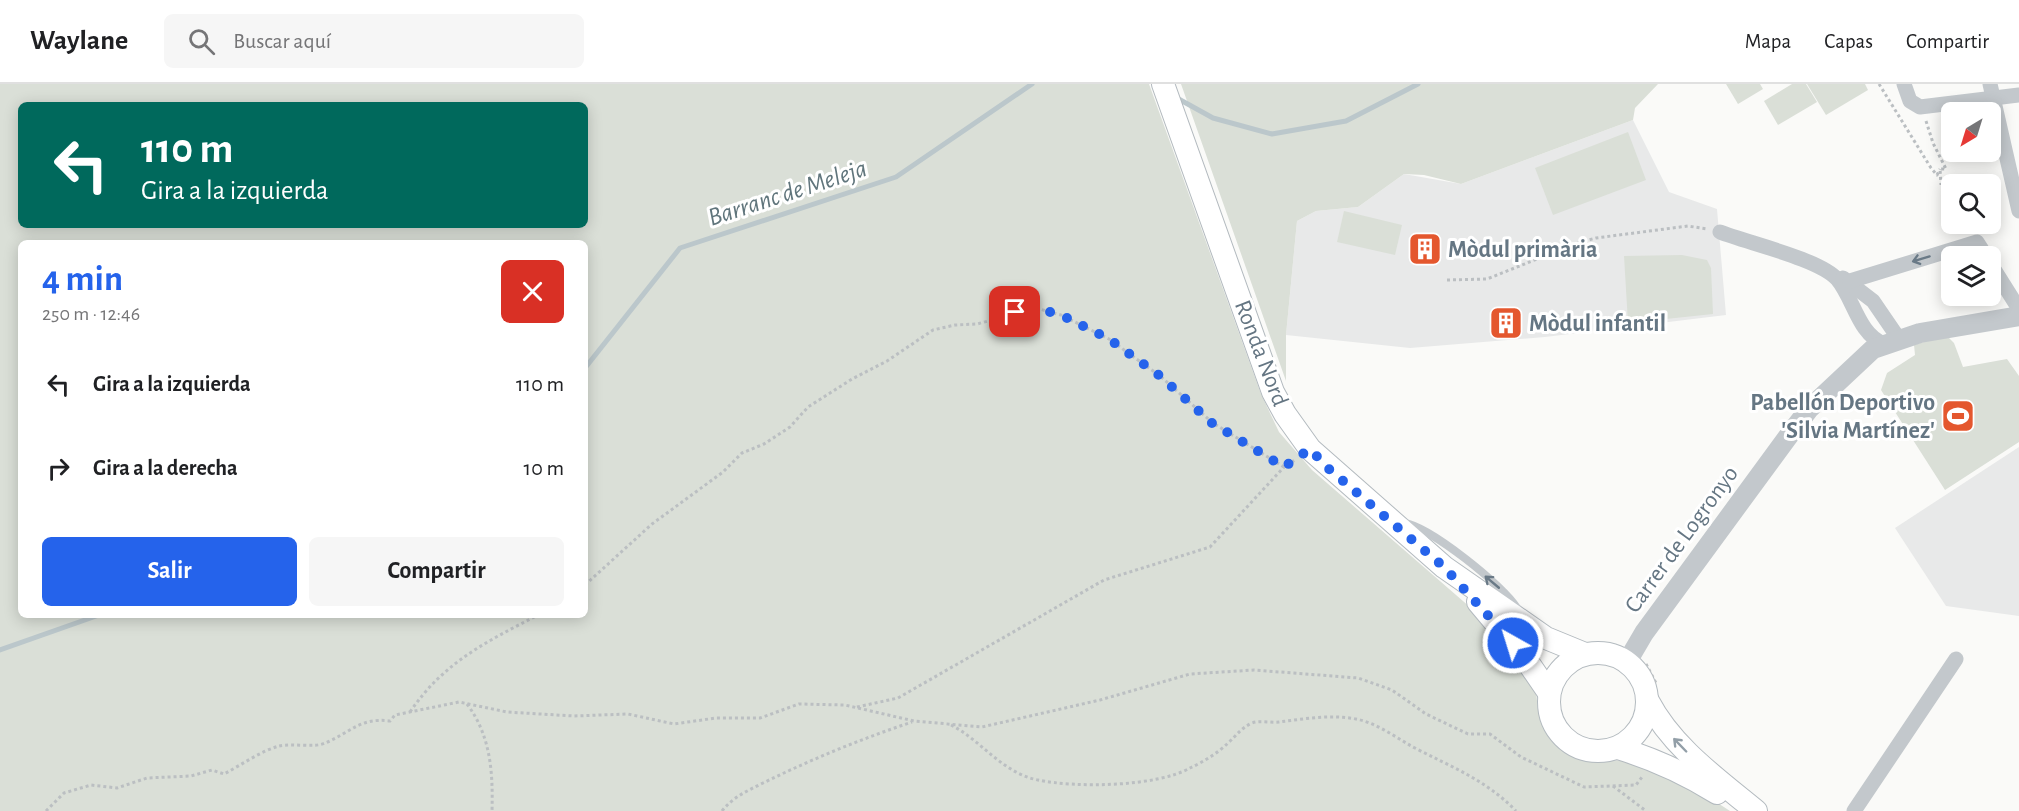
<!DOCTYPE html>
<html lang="es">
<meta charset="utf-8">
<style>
:root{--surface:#fff;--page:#f6f6f6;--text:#202124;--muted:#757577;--line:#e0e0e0;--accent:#2563eb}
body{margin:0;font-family:"Alegreya Sans",sans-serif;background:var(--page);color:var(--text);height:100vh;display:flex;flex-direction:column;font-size:22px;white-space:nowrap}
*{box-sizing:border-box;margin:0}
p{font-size:20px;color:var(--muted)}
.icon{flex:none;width:33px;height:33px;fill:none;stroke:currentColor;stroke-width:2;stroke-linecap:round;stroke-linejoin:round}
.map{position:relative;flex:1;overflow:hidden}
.drawer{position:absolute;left:18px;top:156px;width:570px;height:378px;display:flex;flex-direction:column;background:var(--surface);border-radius:9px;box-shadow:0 3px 15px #0003}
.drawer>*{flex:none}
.top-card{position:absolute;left:18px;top:18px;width:570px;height:126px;border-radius:9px;box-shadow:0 3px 15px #0003;background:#00695c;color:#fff;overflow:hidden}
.needle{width:39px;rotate:218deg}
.fabs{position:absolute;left:1941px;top:18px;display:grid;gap:12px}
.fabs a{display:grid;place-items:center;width:60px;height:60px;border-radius:9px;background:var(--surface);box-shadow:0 3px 15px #0003;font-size:30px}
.pin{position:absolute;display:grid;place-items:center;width:51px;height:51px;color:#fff;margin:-26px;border-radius:12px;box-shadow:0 3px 9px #0006}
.me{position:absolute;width:66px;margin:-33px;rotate:321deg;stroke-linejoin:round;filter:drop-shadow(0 0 4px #0008)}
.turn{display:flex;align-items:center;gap:21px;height:126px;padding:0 24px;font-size:27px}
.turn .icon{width:78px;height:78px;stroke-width:2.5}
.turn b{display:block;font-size:42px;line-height:51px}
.round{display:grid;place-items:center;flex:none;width:63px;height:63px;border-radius:9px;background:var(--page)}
.headline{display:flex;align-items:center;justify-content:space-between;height:102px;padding:0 24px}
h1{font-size:36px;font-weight:600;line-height:45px;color:var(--accent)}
.cta{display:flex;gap:12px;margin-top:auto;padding:12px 24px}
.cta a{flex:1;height:69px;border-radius:9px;background:var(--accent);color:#fff;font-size:24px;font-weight:600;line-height:69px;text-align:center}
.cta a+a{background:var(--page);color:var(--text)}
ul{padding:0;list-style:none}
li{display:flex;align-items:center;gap:18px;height:84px;padding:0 24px}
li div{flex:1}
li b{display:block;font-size:22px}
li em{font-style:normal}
header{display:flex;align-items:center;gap:36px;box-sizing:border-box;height:84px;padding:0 30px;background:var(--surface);border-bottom:2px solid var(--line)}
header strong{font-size:28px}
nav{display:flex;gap:33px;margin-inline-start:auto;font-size:21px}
.search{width:420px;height:54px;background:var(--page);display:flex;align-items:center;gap:15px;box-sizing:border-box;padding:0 21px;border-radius:9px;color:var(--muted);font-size:22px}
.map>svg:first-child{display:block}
.built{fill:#e8e9e9}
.green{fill:#dadfd7;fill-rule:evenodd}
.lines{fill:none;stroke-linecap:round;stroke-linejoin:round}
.stream{stroke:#bbc7cb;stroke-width:5}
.secondary-casing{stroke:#b3babf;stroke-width:24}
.path{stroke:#bbbfc2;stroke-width:3;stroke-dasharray:3 3;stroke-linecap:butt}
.service{stroke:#c3c8cc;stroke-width:8}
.minor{stroke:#c3c8cc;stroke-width:15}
.tertiary{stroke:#c3c8cc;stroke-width:20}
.secondary{stroke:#fff;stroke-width:22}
.oneway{stroke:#6a7a87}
.oneway2{stroke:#939fa8}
.route{stroke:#2563eb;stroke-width:10;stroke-dasharray:0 18}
.labels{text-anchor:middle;stroke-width:6;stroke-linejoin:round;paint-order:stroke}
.poi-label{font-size:24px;font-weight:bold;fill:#657683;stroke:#fff;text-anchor:start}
.street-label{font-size:24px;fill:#657683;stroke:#fff}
.water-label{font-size:26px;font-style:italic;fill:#60757c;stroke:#fff}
</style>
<header>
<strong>Waylane</strong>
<div class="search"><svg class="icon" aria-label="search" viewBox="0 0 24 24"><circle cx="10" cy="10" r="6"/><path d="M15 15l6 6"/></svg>Buscar aquí</div>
<nav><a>Mapa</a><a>Capas</a><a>Compartir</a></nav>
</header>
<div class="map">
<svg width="2019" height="727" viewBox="0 0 2019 727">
<rect width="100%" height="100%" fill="#fafaf8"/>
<g class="built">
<polygon points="1633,36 1669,108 1717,125 1726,231 1545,253 1410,264 1286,251 1297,137 1316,127 1358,123 1404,90 1461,100"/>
<polygon points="2019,363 2019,532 1946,522 1895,444"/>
</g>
<g class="green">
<path d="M0,0h1149l112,310 18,38 33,38 174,151 50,70 2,19 7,22 16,18 21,9 49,2 76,35 23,15h-1730zM21,21h564v120h-564zM21,159h564v372h-564z"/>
<polygon points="1181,0 1658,0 1635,24 1633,36 1461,100 1424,91 1404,90 1358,123 1316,127 1297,137 1286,251 1286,297"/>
<polygon points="1726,0 1760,0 1763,5 1738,20"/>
<polygon points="1792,0 1806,0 1817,18 1778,41 1764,17"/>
<polygon points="1807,0 1865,0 1868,6 1826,31"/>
<polygon points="1628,48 1646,96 1553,131 1535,84"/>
<polygon points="1344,127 1402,141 1395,171 1337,158"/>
<polygon points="1682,171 1707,176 1711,184 1713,230 1628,239 1624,172"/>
<polygon points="1946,251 1954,259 1963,283 2007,275 2019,292 2019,358 1945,406 1881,306 1887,289 1915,271 1914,261"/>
</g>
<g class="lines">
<g class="stream">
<polyline points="1175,13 1213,34 1272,50 1346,37 1418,0"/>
<polyline points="585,284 680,164 896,93 1032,0"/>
<polyline points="0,566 99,531"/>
</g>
<g class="secondary-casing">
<g id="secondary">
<polyline points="1163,0 1273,308 1285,330 1310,365 1444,483 1546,554 1585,570"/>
<polyline points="1478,518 1525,574 1549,609"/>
<circle cx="1598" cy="618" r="49"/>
<path d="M1648,617c24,46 68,77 108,110"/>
<path d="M1618,664c36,11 67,25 99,45"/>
</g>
</g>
<g class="path">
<polyline points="1879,0 1931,84 1937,91 1940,85"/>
<polyline points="1926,37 1933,59 1946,85 1940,85 1941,101"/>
<polyline points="1447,196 1487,195 1577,159 1596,154 1688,142 1707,145"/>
<polyline points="585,501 652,440 723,388 742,369 764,360 790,343 808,323 852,295 887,277 933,246 955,241 977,240 1036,224 1061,231 1109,255 1160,292 1213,339 1284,383 1295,376"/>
<polyline points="1646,580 1657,601"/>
<path d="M467,620c24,32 26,69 25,107"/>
<polyline points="857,623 898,614 1104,496 1210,463 1284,383"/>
<path d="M410,628c34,-50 76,-70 128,-97"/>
<path d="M951,641c30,15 51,48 87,55 38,8 118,7 152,-12 13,-6 28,-15 38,-25 9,-8 13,-15 24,-20 8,-3 18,0 27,-1 25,-3 52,-8 77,-3 21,4 39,18 57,28 38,20 72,32 103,64"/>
<polyline points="1613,702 1646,727"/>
<path d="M46,727l18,-18 27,-8 26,3 30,-10 44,-2 21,-6 12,4c17,-9 37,-23 55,-28 13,-3 36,2 46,-3 25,-10 35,-26 65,-22l5,-6 64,-13 48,10 67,4 54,-2 46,10 42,-6h44l39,-14 46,1 69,16 68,6 118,-27 90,-26 64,-4 104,8 34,12 34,24 42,20h22l31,23 63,30 52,-2 6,-8"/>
<path d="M722,727c11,-14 25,-20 41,-28 49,-24 98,-44 149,-61"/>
</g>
<path class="service" d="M1404,439c25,3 100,63 113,85"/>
<g class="minor">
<polyline points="1904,0 1910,17 1920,23 2019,11"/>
<polyline points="1990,0 2019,127"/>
<path d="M1720,148c28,11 99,27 117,47 17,20 21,55 47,65"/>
<polyline points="1990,179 2019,225"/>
<polyline points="1843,194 1873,217 1899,255"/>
<polyline points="1850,197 1977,158 1986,172"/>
<polyline points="1854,727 1956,575"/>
</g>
<polyline class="tertiary" points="1627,578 1644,549 1787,354 1809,325 1873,265 1920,249 2019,232"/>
<use href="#secondary" class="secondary"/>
</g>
<defs><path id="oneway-shaft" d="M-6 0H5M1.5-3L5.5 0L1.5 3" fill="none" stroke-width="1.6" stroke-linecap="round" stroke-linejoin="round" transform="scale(1.5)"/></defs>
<g class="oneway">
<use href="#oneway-shaft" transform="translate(1921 175) rotate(163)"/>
<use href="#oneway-shaft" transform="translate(1492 498) rotate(-140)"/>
</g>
<use class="oneway2" href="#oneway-shaft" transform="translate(1680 661) rotate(-134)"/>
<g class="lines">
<polyline class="route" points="1015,228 1036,224 1061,231 1109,255 1160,292 1212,339 1284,383 1310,365 1329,385 1444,483 1513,559"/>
</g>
<defs>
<g id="building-square" transform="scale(1.725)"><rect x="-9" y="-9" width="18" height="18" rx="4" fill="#e4572e" stroke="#fff"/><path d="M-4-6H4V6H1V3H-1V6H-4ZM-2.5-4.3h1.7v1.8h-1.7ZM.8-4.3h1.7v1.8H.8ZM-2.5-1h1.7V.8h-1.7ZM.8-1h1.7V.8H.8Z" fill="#fff"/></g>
<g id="stadium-square" transform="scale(1.725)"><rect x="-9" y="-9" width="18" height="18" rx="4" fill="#e4572e" stroke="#fff"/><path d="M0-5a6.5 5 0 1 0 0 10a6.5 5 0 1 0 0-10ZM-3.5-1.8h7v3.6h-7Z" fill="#fff"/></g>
</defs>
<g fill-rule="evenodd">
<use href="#building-square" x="1425" y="165"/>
<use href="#building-square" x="1506" y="239"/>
<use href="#stadium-square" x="1958" y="332"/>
</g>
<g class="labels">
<g class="poi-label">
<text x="1448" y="173">Mòdul primària</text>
<text x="1529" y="247">Mòdul infantil</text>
<text x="1935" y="326" text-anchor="end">Pabellón Deportivo<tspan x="1935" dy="28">'Silvia Martínez'</tspan></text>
</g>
<g class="street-label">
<text transform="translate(1262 269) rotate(69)" y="8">Ronda Nord</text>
<text transform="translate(1681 455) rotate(-54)" y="8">Carrer de Logronyo</text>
</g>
<g class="water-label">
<text transform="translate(787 108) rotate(-18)" y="9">Barranc de Meleja</text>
</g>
</g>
</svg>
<div class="fabs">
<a><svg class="needle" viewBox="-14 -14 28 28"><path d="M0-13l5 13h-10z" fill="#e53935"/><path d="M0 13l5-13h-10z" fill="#757577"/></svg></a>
<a><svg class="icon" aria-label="search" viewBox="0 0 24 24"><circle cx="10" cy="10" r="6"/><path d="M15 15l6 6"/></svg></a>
<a><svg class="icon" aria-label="layers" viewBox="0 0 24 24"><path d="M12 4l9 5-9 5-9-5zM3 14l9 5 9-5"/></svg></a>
</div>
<div class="pin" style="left:1015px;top:228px;background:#d93025"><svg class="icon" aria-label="arrive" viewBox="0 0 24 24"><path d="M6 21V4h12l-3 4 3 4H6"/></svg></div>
<svg class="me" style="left:1513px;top:559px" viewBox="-20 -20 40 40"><circle r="17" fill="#2563eb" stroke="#fff" stroke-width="3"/><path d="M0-11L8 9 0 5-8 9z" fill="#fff"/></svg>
<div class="top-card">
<div class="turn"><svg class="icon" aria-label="left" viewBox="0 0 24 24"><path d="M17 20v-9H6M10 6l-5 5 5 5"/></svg><div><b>110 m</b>Gira a la izquierda</div></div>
</div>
<section class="drawer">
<div class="headline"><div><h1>4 min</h1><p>250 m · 12:46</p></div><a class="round" style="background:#d93025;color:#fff"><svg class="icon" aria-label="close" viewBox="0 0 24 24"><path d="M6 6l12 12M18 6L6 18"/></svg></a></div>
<ul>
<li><svg class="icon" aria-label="left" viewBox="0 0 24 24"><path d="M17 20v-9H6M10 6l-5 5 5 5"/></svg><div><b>Gira a la izquierda</b></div><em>110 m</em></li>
<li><svg class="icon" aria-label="right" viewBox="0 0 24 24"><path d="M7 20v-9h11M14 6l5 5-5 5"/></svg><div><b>Gira a la derecha</b></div><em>10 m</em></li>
</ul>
<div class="cta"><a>Salir</a><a>Compartir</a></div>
</section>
</div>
